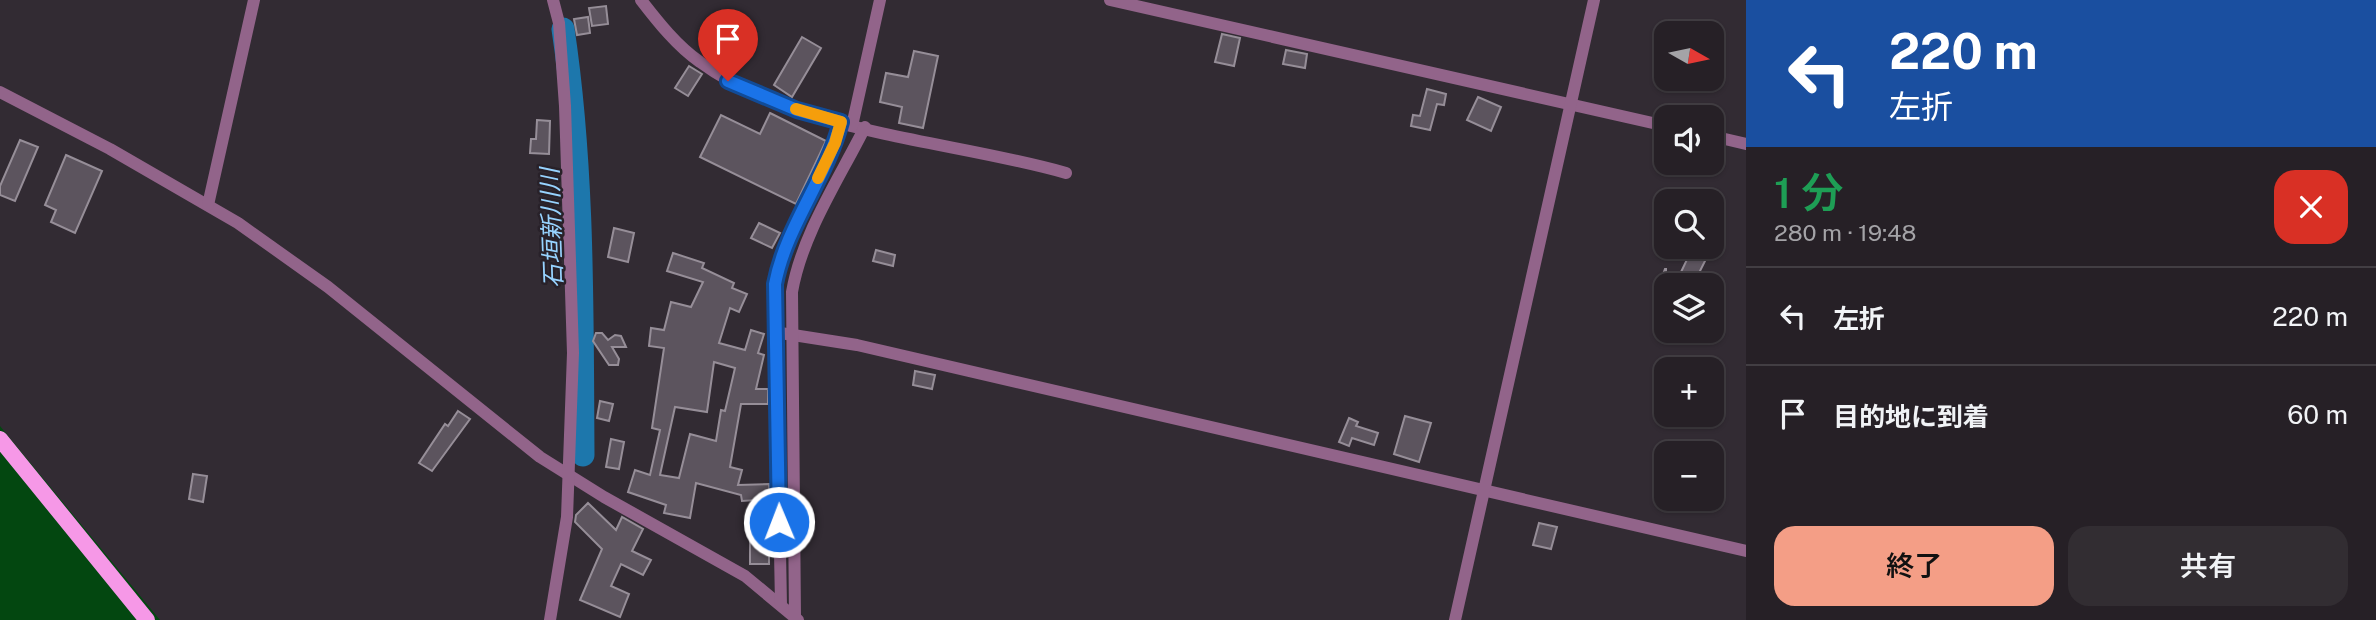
<!DOCTYPE html>
<html lang="ja">
<meta charset="utf-8">
<style>
:root{--surface:#262026;--page:#322d32;--text:#f1f3f6;--muted:#a4a3a7;--line:#423e43;--accent:#f49e86}
body{margin:0;font-family:"Public Sans","Noto Sans JP",sans-serif;background:var(--page);color:var(--text);height:100vh;display:flex;flex-direction:column;font-size:26px;white-space:nowrap}
*{box-sizing:border-box;margin:0}
p{font-size:23px;color:var(--muted)}
.icon{flex:none;width:38px;height:38px;fill:none;stroke:currentColor;stroke-width:2;stroke-linecap:round;stroke-linejoin:round}
.map{position:relative;flex:1;overflow:hidden}
.details{display:flex;flex-direction:column;background:var(--surface);width:630px}
.details>*{flex:none}
.top-card{background:#1a4fa0;color:#fff;overflow:hidden}
.needle{width:46px;rotate:99deg}
.controls{position:absolute;left:1654px;top:21px;display:grid;gap:14px}
.controls a{display:grid;place-items:center;width:70px;height:70px;border-radius:14px;background:var(--surface);box-shadow:0 2px 5px #0004,0 0 0 2px var(--line);font-size:35px}
.pin{position:absolute;display:grid;place-items:center;width:60px;height:60px;color:#fff;margin:-72px -30px;border-radius:50% 50% 50% 0;rotate:-45deg;box-shadow:0 0 7px #0007}
.pin .icon{rotate:45deg}
.me{position:absolute;width:77px;margin:-38px;rotate:359deg;stroke-linejoin:round;filter:drop-shadow(0 0 5px #0008)}
.turn{display:flex;align-items:center;gap:24px;height:147px;padding:0 28px;font-size:32px}
.turn .icon{width:91px;height:91px;stroke-width:2.5}
.turn b{display:block;font-size:49px;line-height:60px}
.round{display:grid;place-items:center;flex:none;width:74px;height:74px;border-radius:21px;background:var(--page)}
.headline{display:flex;align-items:center;justify-content:space-between;height:119px;padding:0 28px}
h1{font-size:42px;font-weight:600;line-height:52px;color:#1e9e55}
.button{display:flex;gap:14px;margin-top:auto;padding:14px 28px}
.button a{flex:1;height:80px;border-radius:21px;background:var(--accent);color:#111;font-size:28px;font-weight:600;line-height:80px;text-align:center}
.button a+a{background:var(--page);color:var(--text)}
ul{padding:0;list-style:none}
li{display:flex;align-items:center;gap:21px;height:98px;padding:0 28px;border-top:2px solid var(--line)}
li div{flex:1}
li b{display:block;font-size:26px}
li em{font-style:normal}
main{display:flex;flex:1;min-height:0}
.map>svg:first-child{display:block}
.green{fill:#034710}
.lines{fill:none;stroke-linecap:round;stroke-linejoin:round}
.river{stroke:#1d77ac;stroke-width:23}
.building{fill:#5c545e;stroke:#968e98;stroke-width:2;fill-rule:evenodd}
.minor{stroke:#92648a;stroke-width:12}
.major{stroke:#f698e7;stroke-width:16}
.route-casing{stroke:#114b97;stroke-width:18}
.route{stroke:#1a73e8;stroke-width:12}
.slow{stroke:#f59e0b;stroke-width:12}
.labels{text-anchor:middle;stroke-width:5;stroke-linejoin:round;paint-order:stroke}
.water-label{font-size:24px;font-style:italic;fill:#97d3ff;stroke:#282129}
</style>
<main>
<div class="map">
<svg width="1746" height="620" viewBox="0 0 1746 620">
<rect width="100%" height="100%" fill="#322b33"/>
<polygon class="green" points="0,426 160,620 0,620"/>
<g class="lines">
<path class="river" d="M563,29c21,140 19,284 20,426"/>
</g>
<g class="building">
<polygon points="606,6 608,24 592,26 589,8"/>
<polygon points="588,17 590,33 577,35 574,19"/>
<polygon points="1222,34 1240,38 1234,66 1215,62"/>
<polygon points="802,37 821,48 792,97 774,85"/>
<polygon points="1286,50 1307,54 1305,68 1283,64"/>
<polygon points="914,51 938,56 923,128 899,123 902,107 880,102 886,73 908,77"/>
<polygon points="689,66 702,74 688,96 675,88"/>
<polygon points="1427,89 1446,94 1444,105 1437,104 1430,130 1411,126 1413,115 1420,116"/>
<polygon points="1478,97 1501,107 1491,131 1467,120"/>
<polygon points="770,113 826,141 796,204 700,157 721,115 760,134"/>
<polygon points="537,120 550,121 549,154 530,153 531,139 536,139"/>
<polygon points="20,140 38,147 15,201 0,195 0,186"/>
<polygon points="66,155 102,171 75,233 51,222 56,210 45,205"/>
<polygon points="759,223 780,233 772,248 751,238"/>
<polygon points="614,228 634,233 628,262 608,257"/>
<polygon points="1693,247 1712,247 1696,279 1681,272"/>
<polygon points="876,250 895,255 893,266 873,261"/>
<path d="M673,253l31,10 -2,5 32,15 -2,5 15,6 -8,18 -9,-4 -11,35 26,7 6,-20 13,4 -6,19 6,2 -8,34h12v15h-27l-11,63 12,3 -4,15 31,-1 1,15 -28,2 -1,-6 -45,-12 -6,35 -26,-5 2,-8 -38,-13 7,-22 15,5 10,-45 -8,-2 12,-80 -15,-2 2,-18 13,2 7,-28 20,5 12,-25 -36,-11zM714,362l21,6 -10,43 -4,-1 -5,31 -26,-7 -11,44 -19,-3 15,-68 32,5z"/>
<polygon points="1665,269 1666,269 1666,303 1654,298"/>
<polygon points="596,333 602,333 608,340 615,335 621,336 626,347 612,347 619,359 618,365 609,365 593,341"/>
<polygon points="915,371 935,375 932,389 913,385"/>
<polygon points="600,401 613,404 609,421 597,418"/>
<polygon points="458,411 470,419 432,471 419,463 445,424 448,426"/>
<polygon points="1405,416 1431,423 1419,462 1394,454"/>
<polygon points="1349,418 1358,422 1356,426 1378,433 1374,445 1352,438 1349,446 1339,442"/>
<polygon points="611,439 624,442 619,469 606,467"/>
<polygon points="193,474 207,476 203,502 189,499"/>
<polygon points="588,503 616,530 622,517 643,529 632,551 651,560 643,575 621,564 611,586 629,594 620,617 580,600 602,549 575,522 576,515"/>
<polygon points="1539,523 1557,527 1551,549 1533,545"/>
<rect x="750" y="527" width="19" height="37"/>
</g>
<g class="lines">
<g class="minor">
<path d="M641,0c17,22 36,46 59,62 98,72 251,78 366,111"/>
<polyline points="1110,0 1666,126"/>
<polyline points="0,92 110,149 238,223 328,287 540,457 604,497 745,576 798,620"/>
<polyline points="852,126 880,0"/>
<polyline points="1712,136 1746,144"/>
<polyline points="208,205 254,0"/>
<polyline points="774,332 857,345 1746,551"/>
<path d="M781,605l-6,-321c10,-58 51,-105 66,-162"/>
<path d="M795,617l-3,-325c10,-58 47,-113 73,-165"/>
<polyline points="550,620 567,517 573,353 565,106 559,23 553,0"/>
<polyline points="1455,620 1594,0"/>
</g>
<polyline class="major" points="0,439 147,620"/>
</g>
<g class="lines">
<g class="route-casing">
<path id="route" d="M728,81l69,29 44,12c-15,57 -55,104 -66,162l4,238"/>
</g>
<use href="#route" class="route"/>
<polyline class="slow" points="796,109 841,122 835,143 818,178"/>
</g>
<g class="labels">
<g class="water-label">
<text transform="translate(552 228) rotate(-92)" y="8">石垣新川川</text>
</g>
</g>
</svg>
<div class="controls">
<a><svg class="needle" viewBox="-14 -14 28 28"><path d="M0-13l5 13h-10z" fill="#e53935"/><path d="M0 13l5-13h-10z" fill="#a4a3a7"/></svg></a>
<a><svg class="icon" aria-label="sound" viewBox="0 0 24 24"><path d="M4 9h4l5-4v14l-5-4H4zM17 9q2 3 0 6"/></svg></a>
<a><svg class="icon" aria-label="search" viewBox="0 0 24 24"><circle cx="10" cy="10" r="6"/><path d="M15 15l6 6"/></svg></a>
<a><svg class="icon" aria-label="layers" viewBox="0 0 24 24"><path d="M12 4l9 5-9 5-9-5zM3 14l9 5 9-5"/></svg></a>
<a>+</a>
<a>−</a>
</div>
<div class="pin" style="left:728px;top:81px;background:#d93025"><svg class="icon" aria-label="arrive" viewBox="0 0 24 24"><path d="M6 21V4h12l-3 4 3 4H6"/></svg></div>
<svg class="me" style="left:779px;top:522px" viewBox="-20 -20 40 40"><circle r="17" fill="#1a73e8" stroke="#fff" stroke-width="3"/><path d="M0-11L8 9 0 5-8 9z" fill="#fff"/></svg>
</div>
<section class="details">
<div class="top-card">
<div class="turn"><svg class="icon" aria-label="left" viewBox="0 0 24 24"><path d="M17 20v-9H6M10 6l-5 5 5 5"/></svg><div><b>220 m</b>左折</div></div>
</div>
<div class="headline"><div><h1>1 分</h1><p>280 m · 19:48</p></div><a class="round" style="background:#d93025;color:#fff"><svg class="icon" aria-label="close" viewBox="0 0 24 24"><path d="M6 6l12 12M18 6L6 18"/></svg></a></div>
<ul>
<li><svg class="icon" aria-label="left" viewBox="0 0 24 24"><path d="M17 20v-9H6M10 6l-5 5 5 5"/></svg><div><b>左折</b></div><em>220 m</em></li>
<li><svg class="icon" aria-label="arrive" viewBox="0 0 24 24"><path d="M6 21V4h12l-3 4 3 4H6"/></svg><div><b>目的地に到着</b></div><em>60 m</em></li>
</ul>
<div class="button"><a>終了</a><a>共有</a></div>
</section>
</main>
